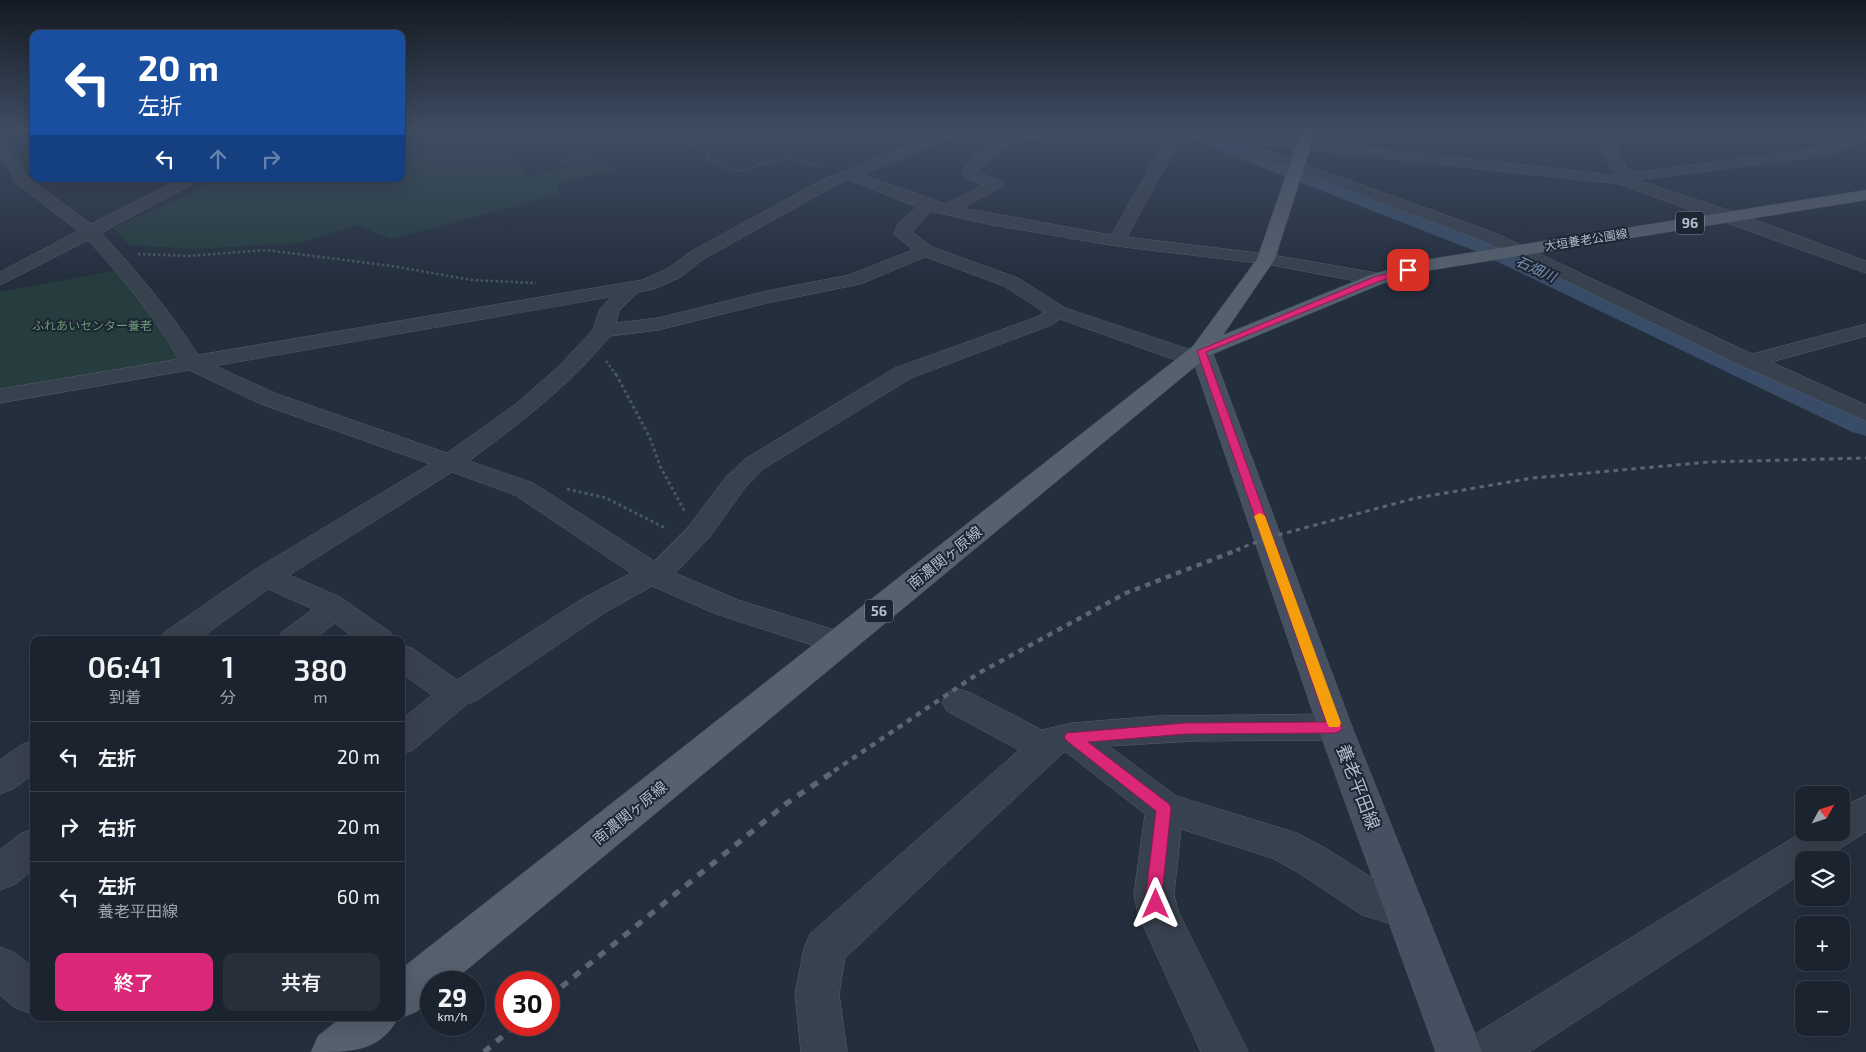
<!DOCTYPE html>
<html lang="ja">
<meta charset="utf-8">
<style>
:root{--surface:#1b232e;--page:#282f3a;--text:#f1f3f6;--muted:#a0a4aa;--line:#39404a;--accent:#db2777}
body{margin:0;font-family:"Exo 2","Noto Sans JP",sans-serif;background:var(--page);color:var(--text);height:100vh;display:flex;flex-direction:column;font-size:19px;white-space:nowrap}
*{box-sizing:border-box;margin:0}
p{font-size:16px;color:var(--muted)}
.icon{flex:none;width:28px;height:28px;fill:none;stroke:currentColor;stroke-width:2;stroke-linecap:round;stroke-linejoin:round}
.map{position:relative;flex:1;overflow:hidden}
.details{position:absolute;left:30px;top:636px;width:375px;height:385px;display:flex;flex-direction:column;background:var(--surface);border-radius:10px;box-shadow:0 5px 20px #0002,0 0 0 1px var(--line)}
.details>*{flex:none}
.top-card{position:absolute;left:30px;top:30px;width:375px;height:152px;border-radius:10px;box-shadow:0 5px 20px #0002,0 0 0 1px var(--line);background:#1a4fa0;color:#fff;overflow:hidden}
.needle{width:32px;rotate:50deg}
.controls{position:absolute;left:1795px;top:786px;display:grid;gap:10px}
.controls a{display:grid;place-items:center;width:55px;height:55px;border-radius:10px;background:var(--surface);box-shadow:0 5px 20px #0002,0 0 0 1px var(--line);font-size:25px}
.speed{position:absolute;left:420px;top:971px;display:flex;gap:10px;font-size:25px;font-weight:700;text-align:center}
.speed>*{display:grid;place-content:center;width:65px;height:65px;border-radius:50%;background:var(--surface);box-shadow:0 5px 20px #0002,0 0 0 1px var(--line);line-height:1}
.speed small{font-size:12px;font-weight:400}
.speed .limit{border:8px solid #d22;background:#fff;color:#111}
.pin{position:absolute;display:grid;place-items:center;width:42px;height:42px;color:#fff;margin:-21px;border-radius:10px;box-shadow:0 2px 8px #0006}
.me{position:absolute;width:55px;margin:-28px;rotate:0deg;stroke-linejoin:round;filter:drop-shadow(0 0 4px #0008)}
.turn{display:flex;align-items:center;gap:18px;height:105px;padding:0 25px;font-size:22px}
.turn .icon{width:65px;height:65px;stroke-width:2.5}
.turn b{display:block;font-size:35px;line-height:42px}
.lanes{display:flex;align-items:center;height:48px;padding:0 25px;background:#0003;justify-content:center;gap:25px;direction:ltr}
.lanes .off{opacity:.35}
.eta{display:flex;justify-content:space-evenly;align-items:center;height:85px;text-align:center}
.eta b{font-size:30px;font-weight:600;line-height:35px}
.button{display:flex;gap:10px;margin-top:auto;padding:10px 25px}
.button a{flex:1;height:58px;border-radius:10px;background:var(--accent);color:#fff;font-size:20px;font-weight:600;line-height:58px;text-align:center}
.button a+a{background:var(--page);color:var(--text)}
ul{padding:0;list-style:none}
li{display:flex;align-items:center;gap:15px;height:70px;padding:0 25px;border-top:1px solid var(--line)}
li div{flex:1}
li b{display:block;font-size:19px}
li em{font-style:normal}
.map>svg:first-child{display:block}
.green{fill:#263c3f}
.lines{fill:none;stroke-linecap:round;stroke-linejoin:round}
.river{fill:#394c67;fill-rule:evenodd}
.minor-casing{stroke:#565f6c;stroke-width:1}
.secondary-casing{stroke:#565f6c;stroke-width:1}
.primary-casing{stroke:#414a57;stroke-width:1}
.path-far2{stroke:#44595c;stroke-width:2;stroke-dasharray:2 2;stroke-linecap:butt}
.path-far1{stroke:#44595c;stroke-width:2.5;stroke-dasharray:2.5 2.5;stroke-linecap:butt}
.path{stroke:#44595c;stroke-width:3;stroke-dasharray:3 3;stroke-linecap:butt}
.minor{fill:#38414e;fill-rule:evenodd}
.secondary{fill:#465061;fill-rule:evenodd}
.primary{fill:#56606e;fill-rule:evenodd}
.rail-far2{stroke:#5a6575;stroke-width:3;stroke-dasharray:4.5 4.5;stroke-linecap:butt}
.rail-far1{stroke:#5a6575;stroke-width:4.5;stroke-dasharray:5.5 5.5;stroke-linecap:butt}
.rail{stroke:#5a6575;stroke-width:5.5;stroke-dasharray:8 8;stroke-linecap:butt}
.route{fill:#db2777;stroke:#8e194d}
.slow{fill:#f59e0b}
.labels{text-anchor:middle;stroke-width:4;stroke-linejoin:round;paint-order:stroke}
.far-street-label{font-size:12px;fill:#b4bcc9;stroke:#1d2633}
.far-park-label{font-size:12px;fill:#6b9a76;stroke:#1d2633}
.shield{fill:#1d2633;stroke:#878f9c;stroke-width:1}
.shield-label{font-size:14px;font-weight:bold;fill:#b4bcc9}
.far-water-label{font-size:14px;font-style:italic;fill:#7c92b1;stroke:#1d2633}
.street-label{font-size:15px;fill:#b4bcc9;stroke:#1d2633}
.near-street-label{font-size:18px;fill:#b4bcc9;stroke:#1d2633}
</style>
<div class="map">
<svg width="1866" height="1052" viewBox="0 0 1866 1052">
<rect width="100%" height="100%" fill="#242f3e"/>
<g class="green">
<polygon points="425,129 478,129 509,149 529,177 565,168 557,160 584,150 616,169 558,183 560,194 391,239 359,225 299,243 192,249 130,245 113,228 222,179 401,179 401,157 458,144"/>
<polygon points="119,270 182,363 0,393 0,292"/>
</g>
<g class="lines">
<polygon class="river" points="1189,129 1215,129 1224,136 1495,239 1866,409 1866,436 1852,432 1475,251 1208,146"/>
<g class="minor-casing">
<g id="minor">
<path d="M950,129h20l-108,46 84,29 37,-19 -18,-8 -3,-3c1,-6 6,-11 11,-16 21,-20 47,-29 75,-29 -9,12 -21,9 -33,13 -14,6 -28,18 -37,30l24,10 2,3 -41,23 148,27 58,-100 -17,-2 -7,-4h54l415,46 -20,-46h14l20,42h19l180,-24 39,-16v9l-36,15 -193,25 100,33 129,48v12l-247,-89 -437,-48 -55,101 139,17 111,19 7,2 2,4 -2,4 -7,2 -111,-21 -150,-18 -129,-22 -56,-13 -19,21 20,15 86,31 47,30 135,45 3,5 -3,5 -8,2 -8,-2 -124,-44 -9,6 -140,53 -148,91 -19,20 -35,49 -34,35 63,27 113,35 5,8 -5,8 -11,3 -124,-40 -64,-28 -48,27 -127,87 -10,4 -54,46 -12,4v-34l31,-25 -31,-22v-28l11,3 45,32 125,-81 49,-26 -116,-78 -63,-23 -163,103 51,22 50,35 5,8h-38l-22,-17 -21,17h-37l5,-8 31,-23 -45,-20 -70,51h-38l5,-8 91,-63 174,-105 -169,-60 -72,-34 -189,33v-14l179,-30c-27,-45 -56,-81 -91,-119l-88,45v-13l78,-41 -63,-49 -7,-15 -8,-8v-13l5,1 15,16 7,14 64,47 89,-45h19l-3,3 -95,51c37,39 68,77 97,122l444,-75 25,-11 23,-17 130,-71zM849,180l68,27 -19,17 -4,10 19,16 -64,25 -82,16 -109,27 -42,5 3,-12 19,-19 16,-3 27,-12 21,-17 130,-73zM926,257l78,29 40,26 -7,5 -142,51 -150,91 -19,18 -37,49 -35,35 -121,-78 -64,-22c51,-38 100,-75 141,-125l48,-6 109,-27 93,-19zM611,297l-11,12 -7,21 -35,37 -42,37 -69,49 -170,-59 -62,-28z"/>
<polygon points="1254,146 1495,233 1752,354 1866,324 1866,336 1771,362 1866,405 1866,421 1742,366 1483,241 1249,153 1247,150 1249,147"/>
<polygon points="959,689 971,693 1042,730 1072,723 1159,716 1335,714 1347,718 1352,727 1347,736 1335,740 1194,741 1109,746 1176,796 1297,833 1327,849 1385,886 1419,896 1425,909 1419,922 1405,928 1362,915 1299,873 1272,858 1181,829 1174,894 1178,911 1248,1052 1201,1052 1138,914 1134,894 1145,814 1066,752 1064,752 845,958 839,994 847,1052 801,1052 795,994 804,948 810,934 1019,750 947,711 942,702 947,693"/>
<polygon points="34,741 34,774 13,789 0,794 0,760 21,745"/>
<polygon points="1866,796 1866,832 1822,860 1804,860 1804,872 1529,1052 1465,1052 1472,1036 1804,831 1841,832 1841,808"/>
<polygon points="34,829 34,869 14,885 0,890 0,850 20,834"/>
<polygon points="0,947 15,953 34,968 34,1011 29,1013 14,1007 0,995"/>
</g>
</g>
<g class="secondary-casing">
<polygon id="secondary" points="1201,345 1209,346 1212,351 1352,727 1482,1052 1436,1052 1318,727 1190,351 1193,346"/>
</g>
<g class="primary-casing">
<g id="primary">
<polygon points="1302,129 1316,129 1275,259 1223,335 1370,275 1424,260 1866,190 1866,200 1426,271 1384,283 1208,356 452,982 431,982 431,1000 416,1012 401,1018 399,1018 401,1018 401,969 1193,346 1257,259"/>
<path d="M341,1018h57c-18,34 -47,34 -87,34l7,-16z"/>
</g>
</g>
<path class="path-far2" d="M654,129l52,21 3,4 -2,4c41,24 37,7 75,1 13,-2 27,5 39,8"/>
<g class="path-far1">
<polyline points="138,254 188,256 266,250 392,266 472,280 536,283"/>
<polyline points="606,361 617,376"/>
</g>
<g class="path">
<polyline points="616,374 650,438 660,466 685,512"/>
<polyline points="567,489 606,498 667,529"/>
</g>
<use href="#minor" class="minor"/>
<use href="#secondary" class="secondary"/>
<use href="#primary" class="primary"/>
<polyline class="rail-far2" points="1236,550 1267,538 1416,498 1533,478 1709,462 1866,458"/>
<polyline class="rail-far1" points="834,771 979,673 1126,593 1240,549"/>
<g class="rail">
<polyline points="549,997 787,803 836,770"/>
<polyline points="484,1052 516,1025"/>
</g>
</g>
<linearGradient id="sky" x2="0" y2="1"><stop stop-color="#141a22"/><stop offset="0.47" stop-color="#3f4d63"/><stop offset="1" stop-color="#3f4d63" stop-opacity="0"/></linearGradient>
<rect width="1866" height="277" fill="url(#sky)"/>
<polygon class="route" points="1408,268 1411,268 1411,272 1380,281 1206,352 1342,728 1340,731 1335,733 1186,734 1088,742 1169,804 1171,808 1162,894 1164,904 1162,909 1156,911 1150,909 1146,894 1156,811 1067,741 1064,737 1067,733 1186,723 1326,722 1197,351 1374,277"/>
<polygon class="slow" points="1260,513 1265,516 1341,723 1339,727 1329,727 1327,723 1254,516"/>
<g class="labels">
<g class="far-street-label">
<text transform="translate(1586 240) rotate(-9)" y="4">大垣養老公園線</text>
</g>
<g class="far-park-label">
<text x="92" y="330">ふれあいセンター養老</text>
</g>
<g class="shield">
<rect x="1676" y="211.5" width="28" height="23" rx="4"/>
<rect x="865" y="599.5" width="28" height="23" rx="4"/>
</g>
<g class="shield-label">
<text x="1690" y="228">96</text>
<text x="879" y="616">56</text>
</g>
<g class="far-water-label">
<text transform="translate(1536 269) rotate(25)" y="5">石畑川</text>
</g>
<g class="street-label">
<text transform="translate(945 558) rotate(-39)" y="5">南濃関ヶ原線</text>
<text transform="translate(630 813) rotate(-39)" y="5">南濃関ヶ原線</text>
</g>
<g class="near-street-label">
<text transform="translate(1358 787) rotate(69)" y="6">養老平田線</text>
</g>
</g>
</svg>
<div class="controls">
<a><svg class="needle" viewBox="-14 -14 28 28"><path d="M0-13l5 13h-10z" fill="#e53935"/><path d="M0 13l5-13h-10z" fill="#a0a4aa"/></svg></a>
<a><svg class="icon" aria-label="layers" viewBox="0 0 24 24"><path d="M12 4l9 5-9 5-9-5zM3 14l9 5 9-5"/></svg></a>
<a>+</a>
<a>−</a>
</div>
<div class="speed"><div>29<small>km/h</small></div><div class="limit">30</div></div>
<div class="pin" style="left:1408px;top:270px;background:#d93025"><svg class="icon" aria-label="arrive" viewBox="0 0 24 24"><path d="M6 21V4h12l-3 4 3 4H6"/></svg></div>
<svg class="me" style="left:1156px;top:904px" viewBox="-20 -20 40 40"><path d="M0-17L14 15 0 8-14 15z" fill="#db2777" stroke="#fff" stroke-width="4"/></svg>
<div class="top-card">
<div class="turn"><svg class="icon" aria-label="left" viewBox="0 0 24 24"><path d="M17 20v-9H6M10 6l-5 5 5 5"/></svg><div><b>20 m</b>左折</div></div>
<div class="lanes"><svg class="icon" aria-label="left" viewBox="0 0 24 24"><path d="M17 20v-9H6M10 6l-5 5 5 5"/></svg><svg class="icon off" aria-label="ahead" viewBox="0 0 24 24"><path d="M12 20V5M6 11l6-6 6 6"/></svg><svg class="icon off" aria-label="right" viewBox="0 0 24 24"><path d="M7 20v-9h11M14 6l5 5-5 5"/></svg></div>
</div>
<section class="details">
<div class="eta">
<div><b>06:41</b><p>到着</p></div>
<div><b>1</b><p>分</p></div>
<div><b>380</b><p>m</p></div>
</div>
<ul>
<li><svg class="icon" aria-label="left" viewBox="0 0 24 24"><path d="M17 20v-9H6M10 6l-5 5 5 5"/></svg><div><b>左折</b></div><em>20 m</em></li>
<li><svg class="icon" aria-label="right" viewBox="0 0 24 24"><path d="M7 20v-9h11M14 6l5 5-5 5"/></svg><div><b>右折</b></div><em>20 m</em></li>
<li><svg class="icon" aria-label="left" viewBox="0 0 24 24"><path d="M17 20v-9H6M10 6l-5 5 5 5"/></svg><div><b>左折</b><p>養老平田線</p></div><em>60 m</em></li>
</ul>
<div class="button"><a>終了</a><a>共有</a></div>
</section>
</div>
